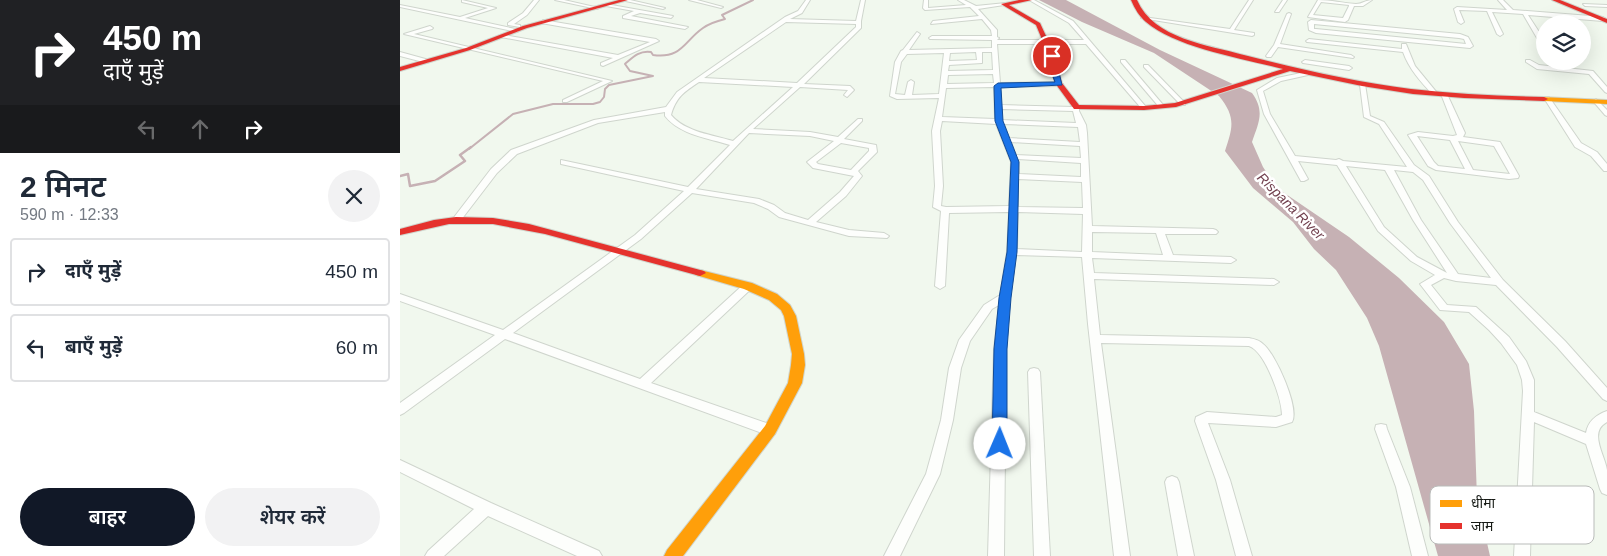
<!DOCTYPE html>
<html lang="hi">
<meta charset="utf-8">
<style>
:root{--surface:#fff;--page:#f2f2f3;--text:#1f2937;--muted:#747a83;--line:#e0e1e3;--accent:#111827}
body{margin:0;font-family:Arial,"Noto Sans Devanagari",sans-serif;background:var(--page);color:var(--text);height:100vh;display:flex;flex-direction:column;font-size:19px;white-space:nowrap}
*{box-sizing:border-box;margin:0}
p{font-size:16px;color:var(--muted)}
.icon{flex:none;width:28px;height:28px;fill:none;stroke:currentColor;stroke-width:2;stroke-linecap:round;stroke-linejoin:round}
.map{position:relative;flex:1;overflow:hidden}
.panel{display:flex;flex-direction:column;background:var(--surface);width:400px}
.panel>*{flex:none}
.top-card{background:#202124;color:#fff;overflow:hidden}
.controls{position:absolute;left:1136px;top:15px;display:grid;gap:10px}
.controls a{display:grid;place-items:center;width:55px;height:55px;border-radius:50%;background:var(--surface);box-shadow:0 5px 20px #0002;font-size:25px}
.pin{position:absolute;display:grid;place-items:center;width:42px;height:42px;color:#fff;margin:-21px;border:2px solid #fff;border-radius:50%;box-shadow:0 1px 5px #0007}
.me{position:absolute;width:55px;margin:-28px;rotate:1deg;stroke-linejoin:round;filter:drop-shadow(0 0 4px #0008)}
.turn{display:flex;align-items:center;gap:18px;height:105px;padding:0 20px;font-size:22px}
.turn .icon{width:65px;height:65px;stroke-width:2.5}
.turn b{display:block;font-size:35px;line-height:42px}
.lanes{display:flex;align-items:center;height:48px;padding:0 20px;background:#0003;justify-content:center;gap:25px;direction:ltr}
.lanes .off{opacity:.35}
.round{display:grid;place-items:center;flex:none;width:52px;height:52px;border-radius:26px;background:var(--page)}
.summary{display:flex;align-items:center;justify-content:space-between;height:85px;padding:0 20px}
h1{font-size:30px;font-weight:600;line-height:38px}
.button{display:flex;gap:10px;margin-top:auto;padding:10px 20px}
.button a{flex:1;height:58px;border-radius:30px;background:var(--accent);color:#fff;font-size:20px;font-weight:600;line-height:58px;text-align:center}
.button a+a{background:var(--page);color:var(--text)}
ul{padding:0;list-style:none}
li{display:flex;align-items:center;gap:15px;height:68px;margin:0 10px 8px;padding:0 10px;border:2px solid var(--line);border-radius:5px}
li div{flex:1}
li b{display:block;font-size:19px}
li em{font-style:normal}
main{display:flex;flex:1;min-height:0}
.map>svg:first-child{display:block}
.water{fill:#c6b1b4}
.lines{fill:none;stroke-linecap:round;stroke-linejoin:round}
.stream-far1{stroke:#c6b1b4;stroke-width:2}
.stream{stroke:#c6b1b4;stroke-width:2.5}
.street-casing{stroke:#cfd5cd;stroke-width:2}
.slow-casing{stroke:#cfd5cd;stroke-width:2}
.jam-casing{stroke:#cfd5cd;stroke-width:2}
.street{fill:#fdfefc;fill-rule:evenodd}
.slow{fill:#ff9f0a;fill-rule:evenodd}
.jam{fill:#e5322d;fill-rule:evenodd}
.route{fill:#1a73e8;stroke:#114b97}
.labels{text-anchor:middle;stroke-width:5;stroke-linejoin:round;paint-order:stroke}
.water-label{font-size:14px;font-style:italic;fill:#703f4d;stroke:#fff}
.key{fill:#fff;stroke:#b9bbb9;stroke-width:1}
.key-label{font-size:14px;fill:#171b16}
</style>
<main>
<section class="panel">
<div class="top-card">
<div class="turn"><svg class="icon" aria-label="right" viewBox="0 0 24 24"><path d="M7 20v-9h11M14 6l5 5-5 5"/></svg><div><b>450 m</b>दाएँ मुड़ें</div></div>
<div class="lanes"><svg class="icon off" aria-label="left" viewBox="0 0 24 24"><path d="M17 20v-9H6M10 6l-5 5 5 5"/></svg><svg class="icon off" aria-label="ahead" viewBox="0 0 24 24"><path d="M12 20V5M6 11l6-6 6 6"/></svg><svg class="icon" aria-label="right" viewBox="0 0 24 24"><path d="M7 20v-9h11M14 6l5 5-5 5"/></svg></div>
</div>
<div class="summary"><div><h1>2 मिनट</h1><p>590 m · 12:33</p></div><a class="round"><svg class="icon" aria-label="close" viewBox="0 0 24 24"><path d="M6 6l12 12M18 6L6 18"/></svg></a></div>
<ul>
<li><svg class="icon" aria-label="right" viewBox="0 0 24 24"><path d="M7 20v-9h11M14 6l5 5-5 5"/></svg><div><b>दाएँ मुड़ें</b></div><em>450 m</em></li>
<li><svg class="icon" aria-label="left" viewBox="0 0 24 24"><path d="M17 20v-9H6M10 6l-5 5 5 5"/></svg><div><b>बाएँ मुड़ें</b></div><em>60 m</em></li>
</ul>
<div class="button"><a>बाहर</a><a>शेयर करें</a></div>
</section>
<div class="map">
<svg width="1207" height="556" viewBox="0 0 1207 556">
<rect width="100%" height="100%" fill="#f1f8ee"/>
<path class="water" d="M639,0h27l94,50 92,43c13,18 7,29 0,49l11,25 14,21 72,49 50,41 45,44 25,42 5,47 3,88 13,57h-52l-59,-210 -12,-28 -31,-48 -22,-21 -21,-27 -40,-34 -28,-37c8,-24 11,-34 -6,-55l-65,-43 -72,-31z"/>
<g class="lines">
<path class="stream-far1" d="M69,149l44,-35 40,-10h40l7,-2 4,-5 1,-8 4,-4 44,-9 -23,-5 -5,-7c8,-7 15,-14 26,-12l2,3c29,4 31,-14 50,-27 7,-5 14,-7 22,-9l-3,-4 31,-15"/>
<polyline class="stream" points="0,176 8,174 10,186 35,181 65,161 60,155 71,147"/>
<g class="street-casing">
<g id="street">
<polygon points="62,0 96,8 65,18 120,30 117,32 0,7 0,5 60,17 88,8 62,2"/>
<polygon points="134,0 139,0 127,15 114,24 120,25 120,27 108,25 108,23 123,13"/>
<polygon points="155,0 164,0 199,8 197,9"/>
<polygon points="221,0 230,0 265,8 263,9"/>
<polygon points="289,0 297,0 323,7 321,8"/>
<path d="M406,0h4l-8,13 -12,6 66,2 5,-21h4l-4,21v7l-57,56 46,2 4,4 -7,7 -3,-2 4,-5 -48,-3 -47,42 57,3 28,5 20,-18h4v2l-18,18 32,6 1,7 -19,19 4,5 -16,20 -30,26 33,8 35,3 5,3 -2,2 -38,-2 -70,-19 -11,-8 -14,-6 -62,-10 -51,46 -128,94 127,46 104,-95h8l1,2 -1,2 -101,95 124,43 1,4 -1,4 -5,1 -5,-1 -260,-95 -101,74 -4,2v-12l95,-68 -95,-34v-7l103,36 132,-95 49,-44 -123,-27v-4l127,27 42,-42c-22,-7 -50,-10 -65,-29v-4l-67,11 -81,31 -20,19 -36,47h-6l-1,-2 1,-2 36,-47 20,-19 83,-30 72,-13 11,-15 108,-75 13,-6zM386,22l70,2v3l-59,56 -93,-5zM299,82l94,5 -60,54c-20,-6 -48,-9 -62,-26 5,-18 13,-23 28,-33zM349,133l61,3 24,5 -27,21 6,6 41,8 -14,16 -32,28 -23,-7 -11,-8 -15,-6 -63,-10zM441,143l28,5v3l-18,19 -33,-6 -2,-2z"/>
<path d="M524,0h4v8l38,-3 -8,-5h6l12,6 30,-3 -2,2 -26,4 19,21v7l2,1 -2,2h87l-15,-17 -40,-23h5l39,21 73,86v2h-4l-56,-65h-89l3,39 60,-1 3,2 -3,2 -60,1 1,18 73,2 5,-1v5l7,14 1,8 5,93 121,3 3,1 2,2 -2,2h-51l8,21 58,2 5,3 -5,3 -139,-5 2,15 180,6 5,3 -5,3 -180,-6 6,56 149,3c5,1 10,2 14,6 12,9 37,64 29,78l-16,5 -68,-4 22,57 22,76h-16l-20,-76 -21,-59 1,-4 11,-5 69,5 6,-2c0,-16 -17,-64 -33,-69l-148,-3 29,213h-16l-26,-232 -6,-67 -66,-2 -6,42 -4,52 -2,207h-16l6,-207 5,-44 -7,4 -22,32 -9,27 -8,52 -13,54 -40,82h-16l42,-82 15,-54 8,-52 10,-28 25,-35 16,-10 7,-43 2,-40 -60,1 -4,73 -5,3 -5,-3 6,-75 -8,-4 2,-21 -3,-55 7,-33 -42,1 -7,-3 5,-34 6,-11 2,-1 14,-18 3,2 -11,16 83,-2v-8l-62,-1 -1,-1 3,-2h60l-1,-6 -9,-11 -51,5 2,-3 46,-5 -9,-9 -45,3 -2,-2zM576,52l1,8 -28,1 1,-8zM582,52h10l1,18 -45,1 1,-6 33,-2zM544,53l-5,41 -27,1 2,-13 -3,-2 -3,2 -3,13 -10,-1 6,-32 6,-8zM593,74l1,9 -47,1 1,-9zM594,87l1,32 -53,-2 4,-29zM602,109l71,2 3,12 -74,-3zM542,121l54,3 15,38 -2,44 -63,1 -5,-1 2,-20 -3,-55zM604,124l74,3 2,15 -71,-4zM611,142l69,4 1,12 -65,-3zM618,159l63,4v14l-62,-3zM618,179l64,3 1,26 -65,-1zM618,212l65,2 -1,38 -65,-3zM692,232l64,1 7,22 -71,-3z"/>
<polygon points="849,0 853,0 834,30 854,33 854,35 852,36 741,18 743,17 830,29"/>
<polygon points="883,0 887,0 879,12 875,12"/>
<path d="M918,0c13,0 25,3 38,4 6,0 10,-4 16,-4l-9,6h-9l-6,14 -3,2 -37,-5zM921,2l28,3v1l-6,12 -30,-3z"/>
<polygon points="1098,0 1103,0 1113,10 1203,17 1206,19 1203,21 1128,15 1143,38 1140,40 1137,38 1123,14 1092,12 1103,34 1100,36 1097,34 1087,11 1059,10 1064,22 1061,24 1058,22 1054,9 1057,7 1107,10"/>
<polygon points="206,4 273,16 271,18 240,13 231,16 288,27 285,29 223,18 223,16 234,11 206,6"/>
<polygon points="1183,4 1207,5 1207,7 1185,6"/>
<polygon points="889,13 891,14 880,44 951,55 954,57 953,58 878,47 871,57 867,57 866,56 874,45 887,14"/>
<polygon points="143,20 256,39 259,41 203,66 201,65 201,63 213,58 101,37 104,35 218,55 250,42 141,23"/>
<path d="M911,20l149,14 8,3 5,9 -3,2 -154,-15 -7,-3 -1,-8zM914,24l145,14 5,1 2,5 -150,-15h-2z"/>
<polygon points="30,26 33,28 32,29 14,34 212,81 167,102 163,102 163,100 203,81 4,34"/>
<path d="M909,39l93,10v-5h4l9,22 23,28 -5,1c-12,-13 -24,-26 -30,-43l-96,-10 -1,-1z"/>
<polygon points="0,52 29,60 30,61 27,63 0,56"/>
<polygon points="721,60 725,60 764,106 764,108 760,108 721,62"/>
<polygon points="905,60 949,66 952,68 949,70 903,63 902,62"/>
<polygon points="1126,60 1130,60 1139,65 1193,71 1207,87 1207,93 1205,92 1189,74 1137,69 1126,62"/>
<polygon points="744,65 748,65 785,103 785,105 781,105 744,67"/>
<path d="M906,72l2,1v2l-27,6 -18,10 7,23 25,42 41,4 3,-1 4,2 64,6 -28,-43 -15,-7 -4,-32 5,-1 5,32 14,6 30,43 15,11 29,46 45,58 62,61 42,47v13l-4,-2 -46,-52 -61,-62 -40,-4 -12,-3 -13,7 16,20 29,2 33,30 17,24 8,19v32l52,21c2,-12 10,-18 21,-22v11c-19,10 -2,33 0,48 0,8 0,17 0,25l-5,-2 -2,-4 -14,-45 -52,-22 -4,134h-16l9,-165 -1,-11 -5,-15 -16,-22 -12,-13 -20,-18 -29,-2 -20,-26 15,-9 -24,-14 -33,-30 -41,-66 -39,-4 10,18 -4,2h-3l-37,-67 -7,-24 20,-12zM946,166l39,4 28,50 34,53 -30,-16 -33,-30zM994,170l19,2 10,8 27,43 41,55 -33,-4 -37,-54z"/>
<path d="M1042,93l5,1 18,39 -2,4 37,5 19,34 -1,2 -9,1 -73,-9 -8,-4 -20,-31 10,-3 35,4 4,-1 -16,-41zM1017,136l33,4 15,29 -27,-3 -4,-4zM1058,141l36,5 16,28 -37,-4z"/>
<polygon points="1145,97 1149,97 1181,143 1197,152 1207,164 1207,171 1204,171 1191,156 1175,147 1144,98"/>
<polygon points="1196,99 1207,110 1207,116 1205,115 1193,101"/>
<polygon points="634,368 638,369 640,372 650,556 634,556 628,372 630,369"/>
<polygon points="981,424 986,425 987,429 1010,487 1028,556 1012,556 996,487 975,429 976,425"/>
<polygon points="0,460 91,503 199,551 202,556 177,556 88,516 44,556 25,556 28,551 74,509 0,472"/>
<polygon points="772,476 777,478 779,482 794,556 778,556 765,482 767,478"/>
</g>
</g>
<g class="slow-casing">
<g id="slow">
<polygon points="1141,97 1207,100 1207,104 1144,101 1140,99"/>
<polygon points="300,270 352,283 377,294 390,305 396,316 404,354 405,365 402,383 375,434 283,556 264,556 267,550 365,426 388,383 391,365 392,354 384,316 381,310 369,300 344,289 296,275 294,273 296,271"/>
</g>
</g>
<g class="jam-casing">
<g id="jam">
<polygon points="219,0 228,0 127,28 70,50 0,71 0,67 66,48 123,26"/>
<path d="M619,0h13l-23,5 31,18 12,26 10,34 17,22 65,1 31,-3 108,-34c-38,-10 -107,-21 -137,-47 -7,-6 -11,-13 -15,-22h6c17,39 71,45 107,55 55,14 111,27 167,34 44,5 89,7 133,8l4,2 -4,2 -80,-3 -51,-4 -51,-8 -72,-15 -114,36 -32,3 -67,-1h-3l-19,-26 -9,-34 -10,-24 -35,-21z"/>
<polygon points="1152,0 1160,0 1207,19 1207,23"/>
<polygon points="56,217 93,218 129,224 304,271 306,273 300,276 145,234 93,224 49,224 0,235 0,229 34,220"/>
</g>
</g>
<use href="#street" class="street"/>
<use href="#slow" class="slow"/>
<use href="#jam" class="jam"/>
</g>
<polygon class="route" points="652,54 655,56 662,85 601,88 603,121 619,162 617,252 611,298 607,349 607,444 605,449 600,450 594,449 592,444 594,349 599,298 607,252 611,162 595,121 594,86 598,83 655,82 650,69 649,56"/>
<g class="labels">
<g class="water-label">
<text transform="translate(891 206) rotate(45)" y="5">Rispana River</text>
</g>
</g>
<rect x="1030" y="486" width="164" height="58" rx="8" class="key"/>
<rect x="1040" y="500" width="22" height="7" fill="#ff9f0a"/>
<rect x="1040" y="523" width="22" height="6" fill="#e5322d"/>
<g class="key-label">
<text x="1071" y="508">धीमा</text>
<text x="1071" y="531">जाम</text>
</g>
</svg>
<div class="controls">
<a><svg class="icon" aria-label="layers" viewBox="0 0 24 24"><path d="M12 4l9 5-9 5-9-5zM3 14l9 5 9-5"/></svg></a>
</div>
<div class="pin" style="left:652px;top:56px;background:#d93025"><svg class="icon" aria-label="arrive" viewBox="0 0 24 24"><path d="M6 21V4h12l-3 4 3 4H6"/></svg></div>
<svg class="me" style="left:600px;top:444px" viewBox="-20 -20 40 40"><circle r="19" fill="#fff"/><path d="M0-13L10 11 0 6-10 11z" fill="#1a73e8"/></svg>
</div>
</main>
